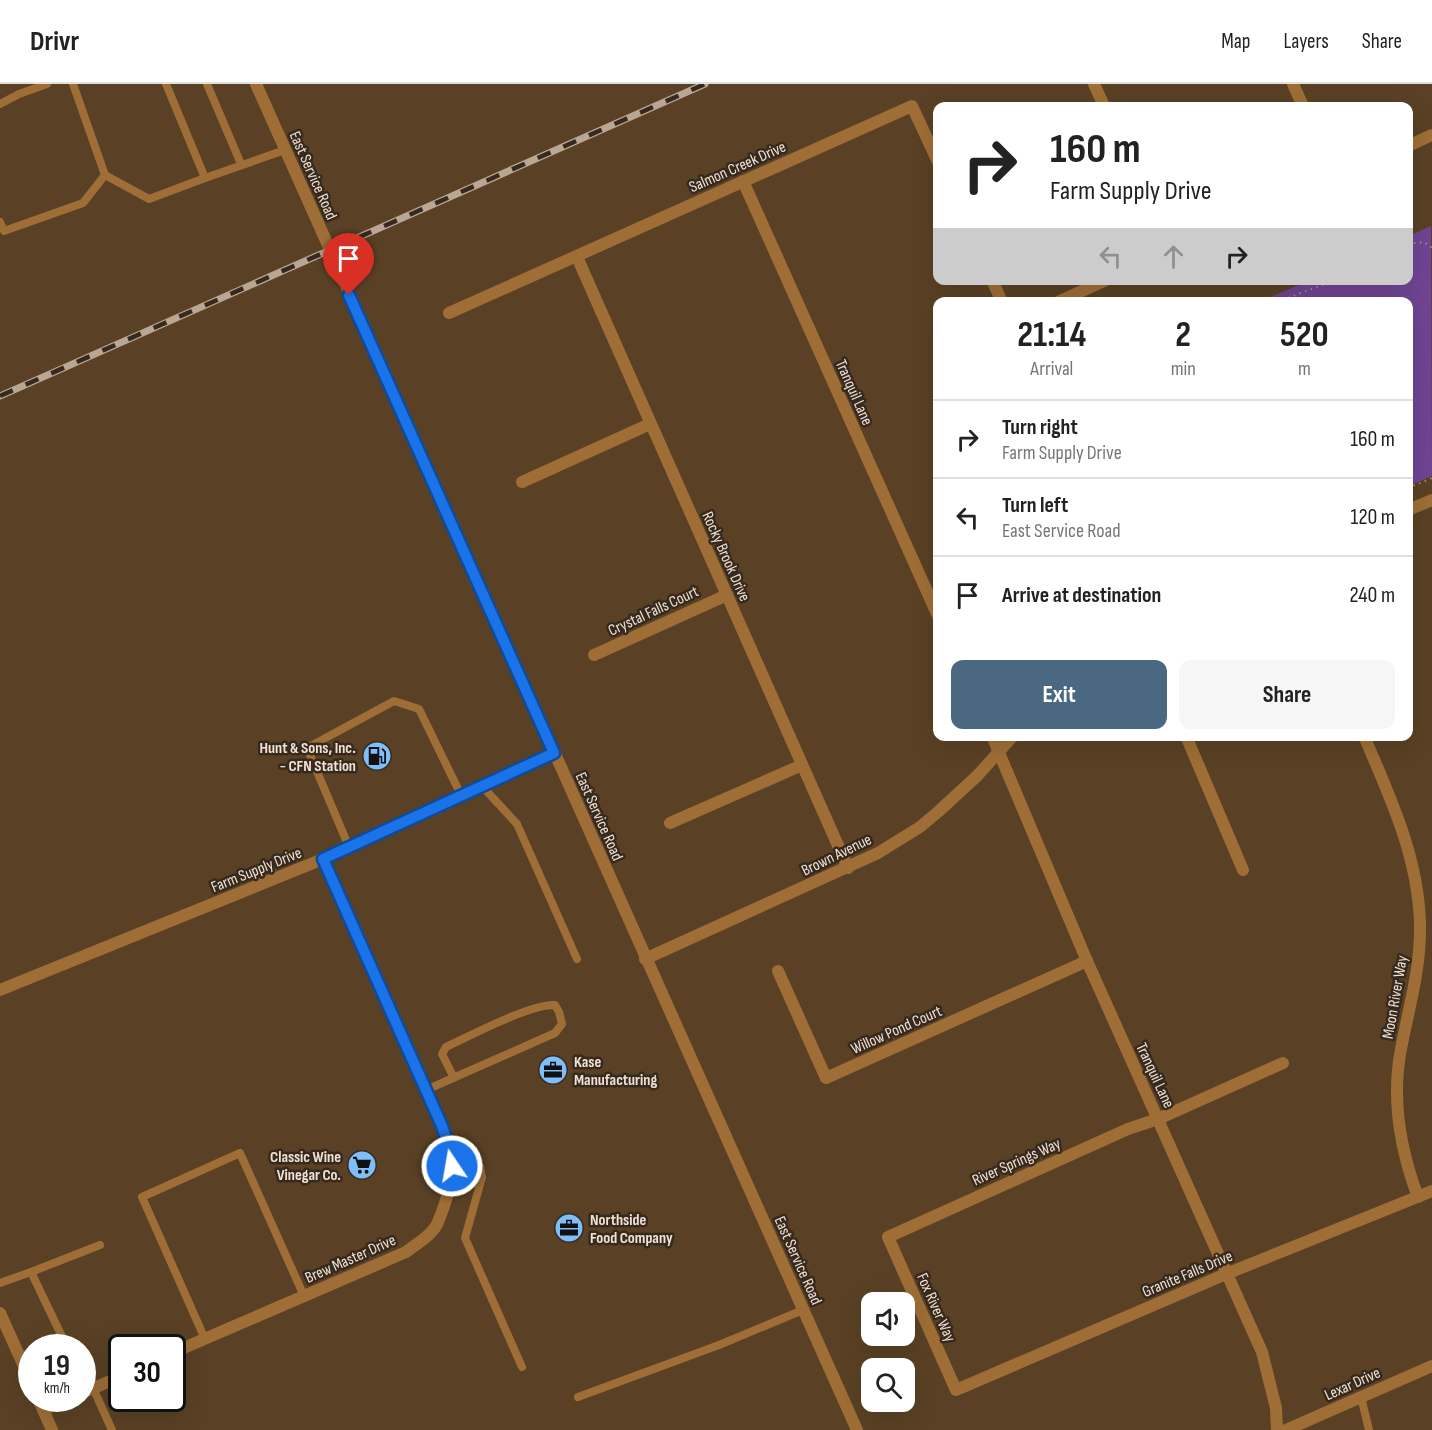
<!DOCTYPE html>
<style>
:root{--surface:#fff;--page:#f6f6f6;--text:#222;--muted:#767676;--line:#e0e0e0;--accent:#4b6883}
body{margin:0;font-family:"Sofia Sans Condensed",sans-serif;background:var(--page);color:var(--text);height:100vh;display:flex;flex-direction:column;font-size:22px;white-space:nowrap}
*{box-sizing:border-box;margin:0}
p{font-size:20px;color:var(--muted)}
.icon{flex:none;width:33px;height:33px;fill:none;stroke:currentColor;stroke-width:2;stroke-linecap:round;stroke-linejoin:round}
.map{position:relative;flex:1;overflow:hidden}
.sheet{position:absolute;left:933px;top:213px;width:480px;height:444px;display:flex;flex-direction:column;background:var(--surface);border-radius:12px;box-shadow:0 6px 24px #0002}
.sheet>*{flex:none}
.hud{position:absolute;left:933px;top:18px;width:480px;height:183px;border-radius:12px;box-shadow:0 6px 24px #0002;background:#fff;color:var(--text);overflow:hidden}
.fabs{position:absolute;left:861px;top:1208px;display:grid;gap:12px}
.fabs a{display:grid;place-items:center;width:54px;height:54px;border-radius:12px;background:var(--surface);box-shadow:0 6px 24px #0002;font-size:30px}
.speed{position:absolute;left:18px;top:1250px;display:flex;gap:12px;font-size:30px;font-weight:700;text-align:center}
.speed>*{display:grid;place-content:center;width:78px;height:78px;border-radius:50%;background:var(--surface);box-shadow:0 6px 24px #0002;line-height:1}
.speed small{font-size:15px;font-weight:400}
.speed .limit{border:3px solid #111;border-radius:9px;background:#fff;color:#111}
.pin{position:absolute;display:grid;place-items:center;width:51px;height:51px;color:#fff;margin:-62px -26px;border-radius:50% 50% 50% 0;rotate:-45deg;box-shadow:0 0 6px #0007}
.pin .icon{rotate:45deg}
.me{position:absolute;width:66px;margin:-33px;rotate:348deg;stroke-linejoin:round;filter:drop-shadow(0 0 4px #0008)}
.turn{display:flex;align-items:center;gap:21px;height:126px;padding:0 18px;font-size:27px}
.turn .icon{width:78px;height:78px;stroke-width:2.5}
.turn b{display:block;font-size:42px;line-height:51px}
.lanes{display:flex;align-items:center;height:57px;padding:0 18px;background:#0003;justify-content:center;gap:30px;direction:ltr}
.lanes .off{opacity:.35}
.eta{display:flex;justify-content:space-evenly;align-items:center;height:102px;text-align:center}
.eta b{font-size:36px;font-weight:700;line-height:42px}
.primary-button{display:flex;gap:12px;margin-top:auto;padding:12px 18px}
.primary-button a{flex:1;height:69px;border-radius:12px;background:var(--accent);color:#fff;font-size:24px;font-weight:700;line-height:69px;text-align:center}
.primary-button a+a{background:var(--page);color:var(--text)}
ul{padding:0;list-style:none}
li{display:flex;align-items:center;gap:18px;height:78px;padding:0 18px;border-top:2px solid var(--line)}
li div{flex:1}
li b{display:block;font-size:22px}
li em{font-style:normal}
header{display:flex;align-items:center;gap:36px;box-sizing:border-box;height:84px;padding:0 30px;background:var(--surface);border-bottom:2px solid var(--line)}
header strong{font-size:28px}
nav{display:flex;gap:33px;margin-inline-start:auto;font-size:21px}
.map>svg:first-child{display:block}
.green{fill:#704493}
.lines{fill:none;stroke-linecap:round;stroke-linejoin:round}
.path{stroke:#a48f7a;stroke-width:2;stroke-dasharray:1.5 4.5;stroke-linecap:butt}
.service{stroke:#9f6e36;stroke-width:8}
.minor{stroke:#9f6e36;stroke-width:12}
.tertiary{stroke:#9f6e36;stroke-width:12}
.rail-casing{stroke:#baa793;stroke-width:7}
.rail{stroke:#362a1e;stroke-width:4.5;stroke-dasharray:14;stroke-linecap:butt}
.route-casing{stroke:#114b97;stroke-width:15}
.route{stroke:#1a73e8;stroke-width:10}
.labels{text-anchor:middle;stroke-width:5;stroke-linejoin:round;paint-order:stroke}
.street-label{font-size:16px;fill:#f1e1d2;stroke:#362a1e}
.poi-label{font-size:16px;font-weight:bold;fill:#f1e1d2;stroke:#362a1e;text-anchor:end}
</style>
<header>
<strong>Drivr</strong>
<nav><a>Map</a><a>Layers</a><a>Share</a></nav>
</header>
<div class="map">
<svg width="1432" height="1346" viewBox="0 0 1432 1346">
<rect width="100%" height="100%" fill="#5a4125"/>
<polygon class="green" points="1431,142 1432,392 1409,402 1408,218 1261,217 1308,197 1408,196 1409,152"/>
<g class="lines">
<g class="path">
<polyline points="1408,160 1424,158 1432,164"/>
<polyline points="1277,218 1335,196"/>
<polyline points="1408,404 1432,394"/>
</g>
<g class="service">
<polyline points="73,0 105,91 149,115 205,94"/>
<polyline points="166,0 205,94 285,66"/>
<polyline points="207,0 241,80"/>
<polyline points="0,20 19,10 47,0"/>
<polyline points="0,138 4,147 83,119 105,91"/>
<polyline points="482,702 517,740 577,875"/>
<polyline points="349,763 307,664 394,617 419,625 461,711"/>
<path d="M426,1006l129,-57 7,-9 -3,-12 -4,-7c-23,-2 -85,31 -109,42l-4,7 12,24"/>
<polyline points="451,1073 471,1072 480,1082 482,1093 465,1154 522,1283"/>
<polyline points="31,1188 100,1161"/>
<polyline points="0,1199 31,1188 67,1263"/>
<polyline points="205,1255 142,1113 240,1069 304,1212"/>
<polyline points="93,1304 112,1346"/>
<polyline points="578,1313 719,1261 803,1226"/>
<polyline points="1361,1313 1369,1346"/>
</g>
<g class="minor">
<polyline points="1094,0 1104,22"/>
<polyline points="1293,0 1303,22"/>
<polyline points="1408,62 1432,51"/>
<polyline points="743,97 938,532"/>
<polyline points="577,173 848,784"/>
<polyline points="992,196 1002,218"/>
<polyline points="1058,218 1106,196"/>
<polyline points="449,229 912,22 938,78"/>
<polyline points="522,398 650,340"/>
<polyline points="1408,426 1432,416"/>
<polyline points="594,571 727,511"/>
<polyline points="992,652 1087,877 1262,1268 1276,1324 1277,1346"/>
<polyline points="1186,652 1243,786"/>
<path d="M1364,652c26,61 54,120 56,187 1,46 -11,83 -19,126 -10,51 -1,100 17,148"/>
<polyline points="670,739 802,681"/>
<polyline points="645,875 878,769 920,743 939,727 977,692 1013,652"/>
<polyline points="778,887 826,994 1087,877"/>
<polyline points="0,906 323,775 554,669"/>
<polyline points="1283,979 1158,1035 1128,1045 888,1153 956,1306 1226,1190 1432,1107"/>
<polyline points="0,1229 32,1300"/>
<path d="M172,1269l234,-101c10,-8 27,-17 32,-30 9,-22 18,-49 12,-74 -2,-7 -5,-15 -8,-22l-119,-267"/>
<polyline points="82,1309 122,1292"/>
<polyline points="38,1314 52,1346"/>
<polyline points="43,1326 70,1314"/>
<polyline points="1286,1346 1432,1282"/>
</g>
<polyline class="tertiary" points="256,0 857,1346"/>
<g class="rail-casing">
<polyline id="rail" points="0,312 705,0"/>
</g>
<use href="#rail" class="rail"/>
</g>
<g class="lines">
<g class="route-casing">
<polyline id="route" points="349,211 554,669 323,775 442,1042 450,1066 452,1082"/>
</g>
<use href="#route" class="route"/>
</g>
<defs>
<g id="fuel-disc" transform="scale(1.5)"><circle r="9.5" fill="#7ebef9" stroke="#362a1e"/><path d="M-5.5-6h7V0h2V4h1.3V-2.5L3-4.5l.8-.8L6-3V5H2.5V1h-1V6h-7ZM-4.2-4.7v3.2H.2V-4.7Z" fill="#111"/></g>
<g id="office-disc" transform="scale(1.5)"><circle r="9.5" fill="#7ebef9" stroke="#362a1e"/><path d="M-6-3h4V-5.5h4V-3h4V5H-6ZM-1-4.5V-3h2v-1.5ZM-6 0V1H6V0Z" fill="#111"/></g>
<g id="supermarket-disc" transform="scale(1.5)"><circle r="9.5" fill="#7ebef9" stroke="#362a1e"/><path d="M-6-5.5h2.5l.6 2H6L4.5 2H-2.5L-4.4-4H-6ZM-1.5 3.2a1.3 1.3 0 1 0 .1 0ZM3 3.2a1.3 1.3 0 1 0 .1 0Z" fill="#111"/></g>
</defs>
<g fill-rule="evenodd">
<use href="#fuel-disc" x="377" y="672"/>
<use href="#office-disc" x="553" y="986"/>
<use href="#supermarket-disc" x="362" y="1081"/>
<use href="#office-disc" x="569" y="1144"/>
</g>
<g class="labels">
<g class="street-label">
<text transform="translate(737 82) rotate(-24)" y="6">Salmon Creek Drive</text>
<text transform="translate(314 91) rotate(66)" y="6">East Service Road</text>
<text transform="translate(855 308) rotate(66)" y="6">Tranquil Lane</text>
<text transform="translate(727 472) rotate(66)" y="6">Rocky Brook Drive</text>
<text transform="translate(653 526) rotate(-25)" y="6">Crystal Falls Court</text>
<text transform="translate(600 732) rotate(66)" y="6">East Service Road</text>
<text transform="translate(836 770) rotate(-26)" y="6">Brown Avenue</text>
<text transform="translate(256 785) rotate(-22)" y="6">Farm Supply Drive</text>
<text transform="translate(1394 913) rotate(-80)" y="6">Moon River Way</text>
<text transform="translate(896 945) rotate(-24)" y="6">Willow Pond Court</text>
<text transform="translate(1156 991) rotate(65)" y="6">Tranquil Lane</text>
<text transform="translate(1016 1077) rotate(-24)" y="6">River Springs Way</text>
<text transform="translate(350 1174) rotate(-24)" y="6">Brew Master Drive</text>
<text transform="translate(799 1176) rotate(66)" y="6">East Service Road</text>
<text transform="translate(1187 1189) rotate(-23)" y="6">Granite Falls Drive</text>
<text transform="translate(937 1223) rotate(66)" y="6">Fox River Way</text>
<text transform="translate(1352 1299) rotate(-24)" y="6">Lexar Drive</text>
</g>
<g class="poi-label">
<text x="356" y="669">Hunt &amp; Sons, Inc.<tspan x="356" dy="18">- CFN Station</tspan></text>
<text x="574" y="983" text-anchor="start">Kase<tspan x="574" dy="18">Manufacturing</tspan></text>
<text x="341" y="1078">Classic Wine<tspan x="341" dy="18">Vinegar Co.</tspan></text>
<text x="590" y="1141" text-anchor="start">Northside<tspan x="590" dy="18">Food Company</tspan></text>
</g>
</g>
</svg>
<div class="fabs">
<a><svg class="icon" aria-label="sound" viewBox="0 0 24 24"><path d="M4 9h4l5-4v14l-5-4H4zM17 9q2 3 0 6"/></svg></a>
<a><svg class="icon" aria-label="search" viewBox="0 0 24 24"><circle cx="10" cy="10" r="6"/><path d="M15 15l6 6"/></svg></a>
</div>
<div class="speed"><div>19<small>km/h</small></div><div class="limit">30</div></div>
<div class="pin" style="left:349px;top:211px;background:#d93025"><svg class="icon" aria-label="arrive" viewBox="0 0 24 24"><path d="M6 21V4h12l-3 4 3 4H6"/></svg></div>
<svg class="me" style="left:452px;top:1082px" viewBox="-20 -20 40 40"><circle r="17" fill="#1a73e8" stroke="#fff" stroke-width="3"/><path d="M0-11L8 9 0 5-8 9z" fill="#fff"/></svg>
<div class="hud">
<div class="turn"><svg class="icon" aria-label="right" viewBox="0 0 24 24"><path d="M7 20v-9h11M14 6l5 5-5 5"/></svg><div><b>160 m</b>Farm Supply Drive</div></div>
<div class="lanes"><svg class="icon off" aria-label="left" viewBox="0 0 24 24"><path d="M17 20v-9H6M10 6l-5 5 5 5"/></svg><svg class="icon off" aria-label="ahead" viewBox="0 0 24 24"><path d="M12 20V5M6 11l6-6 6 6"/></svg><svg class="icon" aria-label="right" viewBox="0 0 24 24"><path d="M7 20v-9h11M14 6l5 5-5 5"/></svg></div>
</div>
<section class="sheet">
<div class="eta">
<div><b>21:14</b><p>Arrival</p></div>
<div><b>2</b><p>min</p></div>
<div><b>520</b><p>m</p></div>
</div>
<ul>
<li><svg class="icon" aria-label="right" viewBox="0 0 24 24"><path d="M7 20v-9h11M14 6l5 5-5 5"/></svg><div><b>Turn right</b><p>Farm Supply Drive</p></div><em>160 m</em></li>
<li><svg class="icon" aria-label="left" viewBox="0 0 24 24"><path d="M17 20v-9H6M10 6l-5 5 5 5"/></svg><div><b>Turn left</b><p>East Service Road</p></div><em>120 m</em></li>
<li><svg class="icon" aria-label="arrive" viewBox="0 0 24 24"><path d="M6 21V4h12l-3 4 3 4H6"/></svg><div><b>Arrive at destination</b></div><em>240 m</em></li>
</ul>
<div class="primary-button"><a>Exit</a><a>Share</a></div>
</section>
</div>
